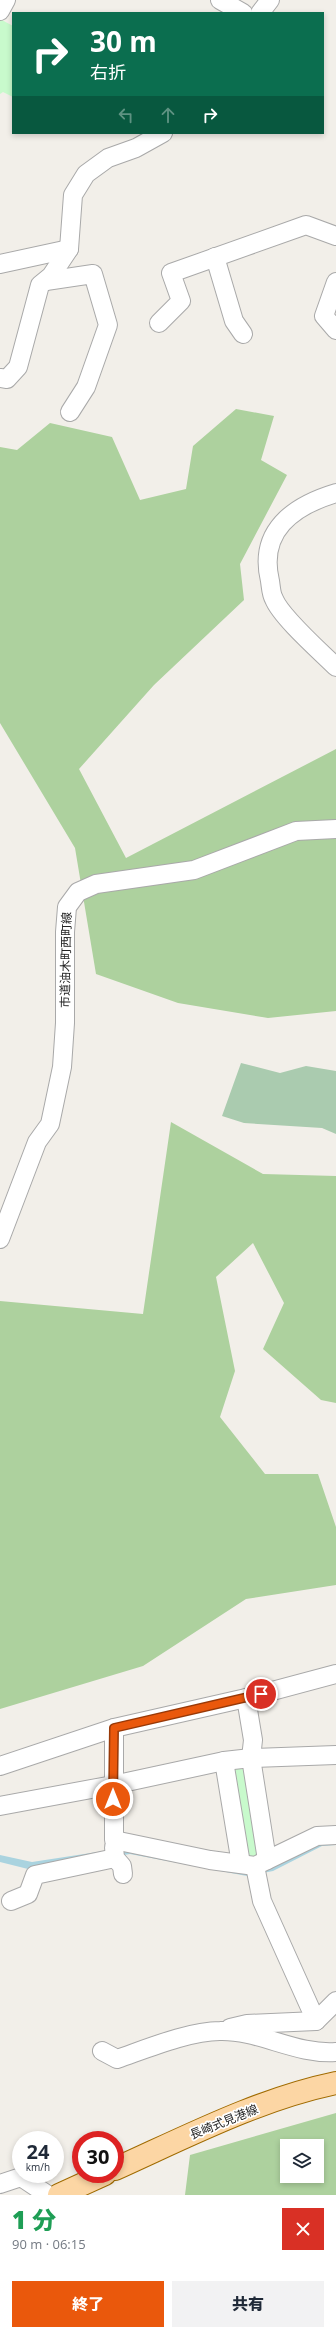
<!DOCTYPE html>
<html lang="ja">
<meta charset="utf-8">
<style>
:root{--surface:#fff;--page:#f2f2f3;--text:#1f2937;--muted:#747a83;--accent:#ea580c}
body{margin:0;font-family:"Open Sans","Noto Sans JP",sans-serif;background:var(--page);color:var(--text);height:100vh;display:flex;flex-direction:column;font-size:15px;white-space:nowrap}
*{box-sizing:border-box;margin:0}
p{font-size:13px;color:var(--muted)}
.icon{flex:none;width:22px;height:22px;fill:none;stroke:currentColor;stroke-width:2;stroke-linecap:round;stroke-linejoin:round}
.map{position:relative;height:2195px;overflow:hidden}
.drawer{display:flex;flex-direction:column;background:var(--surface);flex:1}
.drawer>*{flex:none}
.banner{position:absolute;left:12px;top:12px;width:312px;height:122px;border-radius:0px;box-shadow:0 2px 6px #0003;background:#0b6e4f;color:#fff;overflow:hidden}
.controls{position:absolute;left:280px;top:2139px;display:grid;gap:8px}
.controls a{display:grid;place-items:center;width:44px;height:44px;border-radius:0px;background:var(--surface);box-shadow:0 2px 6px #0003;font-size:20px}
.speed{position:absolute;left:12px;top:2131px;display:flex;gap:8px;font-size:20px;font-weight:700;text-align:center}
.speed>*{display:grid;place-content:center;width:52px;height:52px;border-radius:50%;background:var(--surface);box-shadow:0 2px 6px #0003;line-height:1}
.speed small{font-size:10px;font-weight:400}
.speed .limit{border:6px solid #d22;background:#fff;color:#111}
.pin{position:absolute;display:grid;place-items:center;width:34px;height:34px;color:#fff;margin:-17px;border:2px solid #fff;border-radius:50%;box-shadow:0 1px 4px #0007}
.me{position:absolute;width:44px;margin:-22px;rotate:0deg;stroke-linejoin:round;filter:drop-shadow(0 0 3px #0008)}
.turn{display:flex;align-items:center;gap:14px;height:84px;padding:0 12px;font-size:18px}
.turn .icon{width:52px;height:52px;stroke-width:2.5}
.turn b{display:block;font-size:28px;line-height:34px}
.lanes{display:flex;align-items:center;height:38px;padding:0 12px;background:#0003;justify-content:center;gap:20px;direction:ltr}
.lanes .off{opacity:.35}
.round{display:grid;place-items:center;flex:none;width:42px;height:42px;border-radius:0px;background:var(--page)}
.overview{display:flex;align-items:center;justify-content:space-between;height:68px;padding:0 12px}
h1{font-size:24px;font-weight:800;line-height:30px;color:#1e9e55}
.cta{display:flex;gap:8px;margin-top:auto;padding:8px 12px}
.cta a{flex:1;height:46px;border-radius:0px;background:var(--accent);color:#fff;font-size:16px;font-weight:800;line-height:46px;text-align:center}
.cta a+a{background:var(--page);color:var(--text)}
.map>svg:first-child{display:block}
.forest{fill:#add19e;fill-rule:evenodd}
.cemetery{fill:#aacbaf}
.park{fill:#c8facc}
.water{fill:#aad3df}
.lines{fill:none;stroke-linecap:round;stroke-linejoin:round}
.minor-casing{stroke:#a9a9a9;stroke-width:20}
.major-casing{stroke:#a06b00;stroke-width:24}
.minor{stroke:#fff;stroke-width:18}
.major{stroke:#fcd6a4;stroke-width:22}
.route-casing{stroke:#983908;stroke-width:10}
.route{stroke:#ea580c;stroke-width:7}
.labels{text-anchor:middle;stroke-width:3.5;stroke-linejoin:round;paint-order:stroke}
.street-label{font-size:12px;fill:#222;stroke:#fff}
</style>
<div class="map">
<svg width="336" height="2195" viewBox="0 0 336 2195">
<rect width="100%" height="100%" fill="#f2efe9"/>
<g class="forest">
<polygon points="236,409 274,416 261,460 287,475 240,564 244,600 154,685 79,769 126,858 336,749 336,1011 268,1018 178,1003 96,974 75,848 0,723 0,447 17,450 50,423 112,437 140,500 186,489 193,446"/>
<polygon points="171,1122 263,1174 336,1176 336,1403 321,1400 263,1349 284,1303 253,1243 216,1277 235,1371 220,1417 265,1474 318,1474 336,1527 336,1585 246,1599 143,1666 0,1709 0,1301 143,1314"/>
<path d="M336,2113v82h-151l5,-40zM287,2146h30v30h-30z"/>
</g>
<polygon class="cemetery" points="241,1063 280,1073 306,1066 336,1071 336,1134 322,1128 244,1123 222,1116"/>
<g class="park">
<polygon points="0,19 13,26 13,97 3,92 0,94"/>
<polygon points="248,1766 260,1857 246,1858 231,1768"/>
</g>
<polygon class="water" points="336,1838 336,1845 322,1846 273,1871 247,1876 130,1854 32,1870 0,1862 0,1855 32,1862 130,1847 248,1868"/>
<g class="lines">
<g class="minor-casing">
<g id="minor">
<polyline points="220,0 243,13"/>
<polyline points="0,11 6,0"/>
<polyline points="260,13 270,0"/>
<polyline points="215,257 234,321 243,334"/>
<polyline points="0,264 69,249"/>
<polyline points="46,281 93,274 108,325 86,387 70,412"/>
<polyline points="336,282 324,316 336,330"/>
<polyline points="159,323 181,301 171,273 306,225 336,236"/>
<polyline points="0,378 7,379 18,367 40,285 51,276 69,249 73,195 86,174 108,158 136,148 163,133"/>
<path d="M336,493c-43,13 -78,38 -66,88 1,6 1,13 4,18 7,18 47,53 62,68"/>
<polyline points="0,1239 37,1142 50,1124 62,1067 65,1023 65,932 67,907 78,892 96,884 194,870 296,831 336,829"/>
<polyline points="246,1698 253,1740 251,1758 267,1860"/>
<polyline points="114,1728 114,1840 210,1860 255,1866 317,1836 336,1835"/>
<polyline points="224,1761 241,1864"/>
<polyline points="0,1766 114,1728 246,1698 336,1674"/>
<polyline points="0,1806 113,1785 224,1761 251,1758 336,1755"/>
<polyline points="114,1847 115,1858 122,1866 123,1874"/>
<polyline points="255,1866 262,1901 316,2021"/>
<polyline points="11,1901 28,1894 35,1875 115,1858"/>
<polyline points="230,2028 247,2024 316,2021 336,2001"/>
<path d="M102,2051l15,8c29,-10 72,-28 103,-28 39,-1 76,24 116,21"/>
<polyline points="0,2184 21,2177 48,2195"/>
</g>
</g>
<g class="major-casing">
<g id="major">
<path d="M115,2169c71,-32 144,-70 221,-86"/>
<polyline points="59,2195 105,2174"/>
</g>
</g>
<use href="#minor" class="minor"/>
<use href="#major" class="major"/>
</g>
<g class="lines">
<g class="route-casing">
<polyline id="route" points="113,1799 114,1728 261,1694"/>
</g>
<use href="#route" class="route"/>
</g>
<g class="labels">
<g class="street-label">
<text transform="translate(66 960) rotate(-89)" y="4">市道油木町西町線</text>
<text transform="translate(224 2122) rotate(-22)" y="4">長崎式見港線</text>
</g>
</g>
</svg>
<div class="controls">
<a><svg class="icon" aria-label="layers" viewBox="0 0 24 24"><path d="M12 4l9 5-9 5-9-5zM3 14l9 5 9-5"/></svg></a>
</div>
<div class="speed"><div>24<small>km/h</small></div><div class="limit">30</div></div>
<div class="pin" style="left:261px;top:1694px;background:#d93025"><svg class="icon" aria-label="arrive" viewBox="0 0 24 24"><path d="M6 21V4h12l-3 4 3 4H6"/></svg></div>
<svg class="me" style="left:113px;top:1799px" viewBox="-20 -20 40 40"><circle r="17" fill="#ea580c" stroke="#fff" stroke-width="3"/><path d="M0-11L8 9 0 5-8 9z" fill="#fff"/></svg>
<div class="banner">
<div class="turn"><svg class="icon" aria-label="right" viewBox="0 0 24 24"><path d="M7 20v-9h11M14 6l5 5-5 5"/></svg><div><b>30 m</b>右折</div></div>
<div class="lanes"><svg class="icon off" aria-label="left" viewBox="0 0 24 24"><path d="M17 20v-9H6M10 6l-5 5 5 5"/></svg><svg class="icon off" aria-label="ahead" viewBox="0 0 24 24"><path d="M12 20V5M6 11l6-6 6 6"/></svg><svg class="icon" aria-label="right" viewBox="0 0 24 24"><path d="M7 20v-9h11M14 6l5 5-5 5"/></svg></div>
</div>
</div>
<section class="drawer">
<div class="overview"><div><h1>1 分</h1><p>90 m · 06:15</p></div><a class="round" style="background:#d93025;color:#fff"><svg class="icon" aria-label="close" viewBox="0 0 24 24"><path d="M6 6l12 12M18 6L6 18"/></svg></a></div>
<div class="cta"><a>終了</a><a>共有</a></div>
</section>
